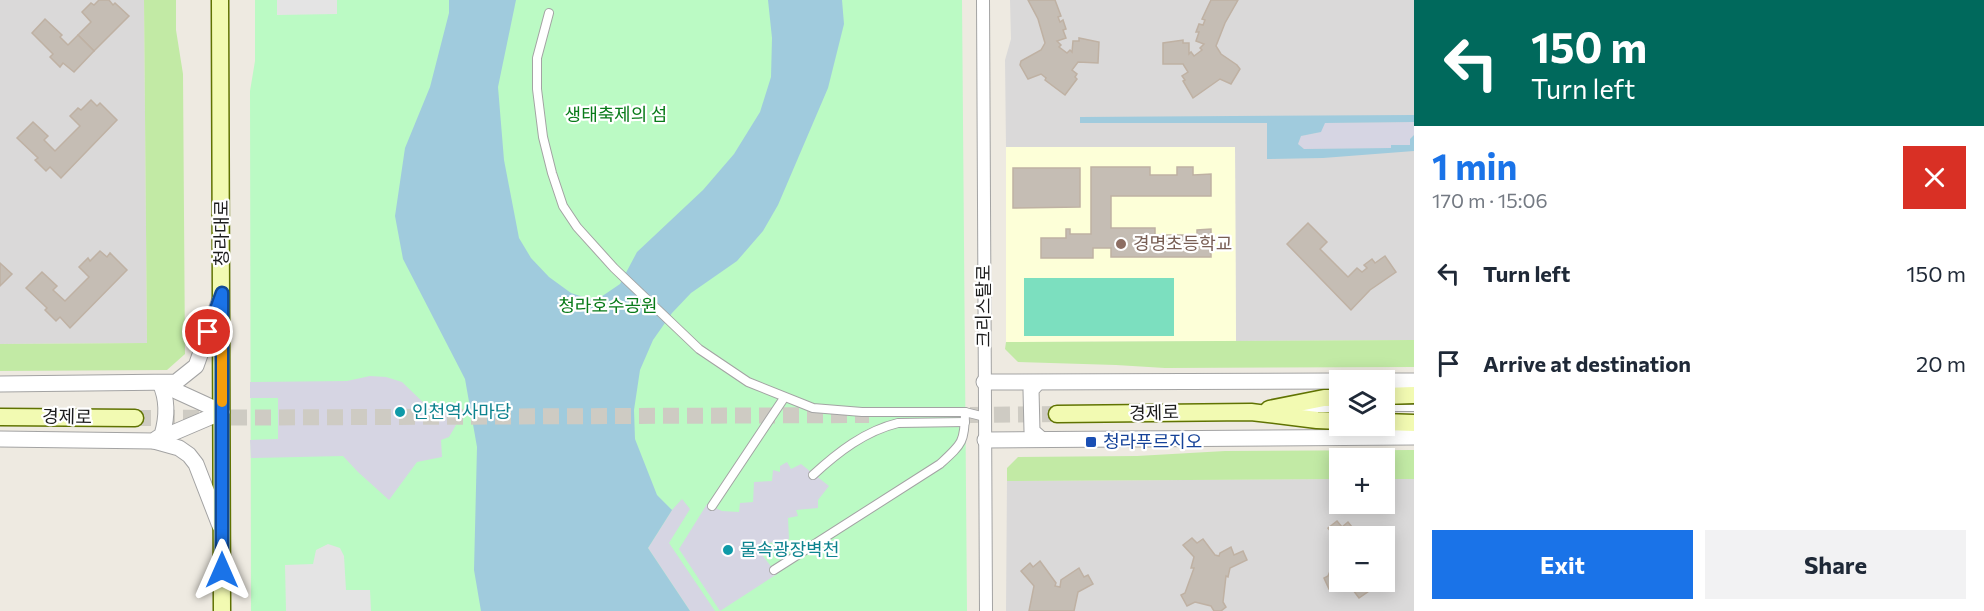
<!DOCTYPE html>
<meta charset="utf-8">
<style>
:root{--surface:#fff;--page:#f2f2f3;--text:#1f2937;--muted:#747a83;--accent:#1a73e8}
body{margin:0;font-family:Commissioner,"Noto Sans KR",sans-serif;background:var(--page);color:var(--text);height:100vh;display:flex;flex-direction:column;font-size:22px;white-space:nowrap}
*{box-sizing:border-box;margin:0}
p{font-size:20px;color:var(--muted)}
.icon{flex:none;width:33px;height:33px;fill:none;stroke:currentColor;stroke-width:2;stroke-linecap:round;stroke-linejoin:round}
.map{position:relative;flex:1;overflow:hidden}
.drawer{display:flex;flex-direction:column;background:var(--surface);width:570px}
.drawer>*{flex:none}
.top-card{background:#00695c;color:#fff;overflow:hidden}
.controls{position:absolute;left:1329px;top:370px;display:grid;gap:12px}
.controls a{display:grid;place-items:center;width:66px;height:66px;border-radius:0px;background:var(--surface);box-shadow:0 3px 15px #0003;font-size:30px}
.pin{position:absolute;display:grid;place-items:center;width:51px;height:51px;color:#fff;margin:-26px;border:3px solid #fff;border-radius:50%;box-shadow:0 2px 6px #0007}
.me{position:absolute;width:66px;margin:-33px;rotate:0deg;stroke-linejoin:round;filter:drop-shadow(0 0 4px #0008)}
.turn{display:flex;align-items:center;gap:21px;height:126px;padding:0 18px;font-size:27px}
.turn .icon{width:78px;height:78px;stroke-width:2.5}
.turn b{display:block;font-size:42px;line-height:51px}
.round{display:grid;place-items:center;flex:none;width:63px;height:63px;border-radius:0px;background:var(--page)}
.head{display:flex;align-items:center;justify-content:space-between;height:102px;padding:0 18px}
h1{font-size:36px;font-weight:700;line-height:45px;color:var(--accent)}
.cta{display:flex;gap:12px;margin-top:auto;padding:12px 18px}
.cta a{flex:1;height:69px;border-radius:0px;background:var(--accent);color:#fff;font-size:24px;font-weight:700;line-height:69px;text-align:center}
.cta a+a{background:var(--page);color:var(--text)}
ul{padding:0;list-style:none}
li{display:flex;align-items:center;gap:18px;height:90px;padding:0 18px}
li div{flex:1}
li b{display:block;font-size:22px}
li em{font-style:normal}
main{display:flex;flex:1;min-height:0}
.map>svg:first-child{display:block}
.residential{fill:#dad9d9;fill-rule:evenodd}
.education{fill:#fdffd8}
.grass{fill:#c2eaa5}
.park{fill:#bbfac4}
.pitch{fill:#7cdfbf}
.parking{fill:#e4e4e4}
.plaza{fill:#d6d5e3}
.water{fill:#a0cbdd}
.building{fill:#c5bdb4;stroke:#bfb1a3;stroke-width:1.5}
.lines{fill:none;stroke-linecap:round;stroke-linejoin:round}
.secondary-tunnel{stroke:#cecbc3;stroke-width:16;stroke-dasharray:16 8;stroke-linecap:butt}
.service-casing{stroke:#a3a3a3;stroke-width:8}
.pedestrian-casing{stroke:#a3a3a3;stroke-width:10}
.minor-casing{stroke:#a3a3a3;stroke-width:14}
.tertiary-casing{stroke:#a3a3a3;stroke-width:17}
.secondary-casing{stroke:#607302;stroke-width:19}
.service{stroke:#fff;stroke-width:6}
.pedestrian{stroke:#fff;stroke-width:8}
.minor{stroke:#fff;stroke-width:12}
.tertiary{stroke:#fff;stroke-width:15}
.secondary{stroke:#f2fab2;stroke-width:16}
.route-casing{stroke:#114b97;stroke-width:15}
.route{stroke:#1a73e8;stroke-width:10}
.slow{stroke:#f59e0b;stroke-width:10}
.education-dot{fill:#8d6e63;stroke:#fff;stroke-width:2}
.culture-dot{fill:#0f9aa8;stroke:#fff;stroke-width:2}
.transit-dot{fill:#1a4fb4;stroke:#fff;stroke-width:2}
.labels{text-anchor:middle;stroke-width:4.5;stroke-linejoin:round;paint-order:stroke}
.park-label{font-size:18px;fill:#097b1a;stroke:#fff}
.street-label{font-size:18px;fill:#1c1c1c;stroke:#fff}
.education-label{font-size:18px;fill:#785e54;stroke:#fff;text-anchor:start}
.culture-label{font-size:18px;fill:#0d838f;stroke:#fff;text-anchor:start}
.transit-label{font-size:18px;fill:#164399;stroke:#fff;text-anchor:start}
</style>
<main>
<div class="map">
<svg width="1414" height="611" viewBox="0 0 1414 611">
<rect width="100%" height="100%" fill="#eeeae1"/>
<g class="residential">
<polygon points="0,0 144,0 147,343 0,344"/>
<polygon points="1010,0 1414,0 1414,340 1236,341 1235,147 1006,147 1005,60 1011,39"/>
<path d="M1339,479l1,25h44l1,-25h29v132h-408l1,-130zM1340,537h44v45h-44z"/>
</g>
<polygon class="education" points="1006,147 1235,147 1236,341 1006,342"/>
<g class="grass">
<polygon points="144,0 176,0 176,30 183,74 185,354 167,370 0,371 0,344 147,343"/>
<polygon points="1414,340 1414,367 1165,368 1116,365 1018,362 1005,349 1006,342"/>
<polygon points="1414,450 1414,479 1385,479 1384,459 1340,459 1339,479 1007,481 1007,468 1018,457 1137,456 1225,451"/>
</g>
<polygon class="park" points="255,0 962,0 967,611 251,611 250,91 255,61"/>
<rect class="pitch" x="1024" y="278" width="150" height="58"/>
<g class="parking">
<polygon points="277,0 337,0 337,14 277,15"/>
<polygon points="328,544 340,548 344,556 346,590 370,590 371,611 286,611 285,565 313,564 316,550"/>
</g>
<g class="plaza">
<polygon points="1414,122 1414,135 1410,139 1410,145 1392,145 1391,148 1304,149 1298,144 1301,136 1317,133 1324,123"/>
<polygon points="370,376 386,377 402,382 428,407 437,411 448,413 456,425 449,437 441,440 442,457 417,462 389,500 358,472 343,456 251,458 250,440 278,439 278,398 250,398 250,382 347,381"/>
<polygon points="787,462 791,469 801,464 829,486 818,500 818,508 796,510 798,516 788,518 789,539 760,545 759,551 777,574 720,611 679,549 707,504 722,511 739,512 740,503 753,502 754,482 772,481 773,470 780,472 780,466"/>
<polygon points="682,499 690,509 669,543 715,611 690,611 648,548 672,510"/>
</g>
<g class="water">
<polygon points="449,0 516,0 498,87 504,160 519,238 531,258 549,277 571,293 595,301 620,284 637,252 703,190 734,154 760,112 771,77 772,38 768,0 842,0 844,24 828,88 778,205 763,231 737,261 691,293 672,313 653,340 640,370 634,410 635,439 657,495 672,510 648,548 690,611 481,611 474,570 477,447 465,379 403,259 395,216 405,148 430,87 449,13"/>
<polygon points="1414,115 1414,122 1325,123 1321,132 1301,136 1298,144 1304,149 1391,148 1391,145 1410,145 1410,139 1414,135 1414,151 1323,158 1267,159 1267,123 1080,123 1080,117"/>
</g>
<g class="building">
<polygon points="99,0 109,0 113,5 115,3 129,16 94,51 78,35 91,22 82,12 91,3 94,5"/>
<polygon points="1028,0 1055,0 1061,16 1058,17 1060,22 1063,20 1066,29 1063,30 1066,38 1057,41 1061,45 1059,47 1067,53 1070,50 1072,52 1073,41 1079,41 1079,38 1099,42 1098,63 1078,62 1072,70 1077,74 1075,77 1077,79 1065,95 1045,80 1046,78 1041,74 1028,79 1020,65 1021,61 1041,50 1045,43 1038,19"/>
<polygon points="1211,0 1238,0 1225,23 1216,46 1221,54 1237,65 1240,69 1231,84 1220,79 1193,98 1183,81 1185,80 1182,76 1188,72 1183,64 1163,64 1163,43 1183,40 1183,43 1189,43 1189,54 1191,52 1194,56 1202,50 1200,48 1204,44 1196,41 1199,32 1196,32 1199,24 1203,25 1205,20 1202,19"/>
<polygon points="45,19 62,35 60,37 68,45 78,35 94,51 74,72 63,63 60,67 50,57 53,54 32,33"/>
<polygon points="91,100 97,106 100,103 117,120 61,178 50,167 46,171 35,160 38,158 17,138 33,122 48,136 44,140 55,151 80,126 70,116 78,108 81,110"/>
<polygon points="1091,167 1150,167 1150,175 1177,175 1177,167 1193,167 1193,175 1211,174 1211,196 1111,196 1111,228 1155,228 1155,235 1197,235 1197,230 1211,229 1211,257 1111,257 1111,248 1093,248 1093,258 1041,258 1041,238 1066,238 1066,229 1070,229 1070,234 1091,234"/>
<polygon points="1013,168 1080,168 1080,207 1013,208"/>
<polygon points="1308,223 1327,242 1320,249 1348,277 1357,268 1362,272 1367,268 1364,265 1372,259 1375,263 1385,256 1396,272 1370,290 1351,310 1287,244"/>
<polygon points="100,251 107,257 110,253 127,270 70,328 60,317 56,321 45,310 47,308 26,288 42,272 57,286 53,290 65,301 89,277 79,267 88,258 90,261"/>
<polygon points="0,263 12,274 0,286"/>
<polygon points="1337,521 1342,527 1348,522 1360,537 1340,537 1340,582 1367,582 1366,586 1369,591 1359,598 1353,590 1338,585 1329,589 1324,578 1328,576 1338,552 1335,551 1338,540 1328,528"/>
<polygon points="1192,538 1197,543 1203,539 1215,555 1219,556 1220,553 1231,547 1234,555 1243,551 1247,560 1230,568 1228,577 1226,576 1223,602 1226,607 1221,611 1214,611 1211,606 1195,602 1187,606 1181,595 1185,593 1194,568 1191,568 1194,557 1183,545"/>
<polygon points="1040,561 1056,583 1055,586 1060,587 1061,580 1079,568 1084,577 1088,575 1093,584 1078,592 1074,611 1029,611 1034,586 1021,571 1030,563 1033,567"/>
</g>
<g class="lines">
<g class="secondary-tunnel">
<polyline points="970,415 1057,414"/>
<polyline points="135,418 869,415"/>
</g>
<g class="service-casing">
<g id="service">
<polyline points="1384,408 1414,408"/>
<polyline points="1304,409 1340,409"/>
</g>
</g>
<g class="pedestrian-casing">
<g id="pedestrian">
<polyline points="549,13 537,58 537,89 543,137 552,173 563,206 577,227 614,268 699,349 748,382 813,408 862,412 965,412 985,417"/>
<path d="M813,475c25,-23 52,-44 85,-52l67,-1"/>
<polyline points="712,506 784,398"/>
<path d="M774,570l166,-106c22,-20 25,-22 25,-52"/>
</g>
</g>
<g class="minor-casing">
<polyline id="minor" points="983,0 986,611"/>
</g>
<g class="tertiary-casing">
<g id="tertiary">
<polyline points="1371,381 1414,381"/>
<polyline points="984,382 1340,381"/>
<polyline points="1037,383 1031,390 1032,431 1041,439"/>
<polyline points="0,384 176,382 196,366 220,299"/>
<polyline points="163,385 222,412"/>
<polyline points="0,439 154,441 179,448 189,455 196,464 220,526"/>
<path d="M156,439l6,-4c5,-17 6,-35 -2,-52"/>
<polyline points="985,440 1414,437"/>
<polyline points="154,441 222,412"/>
</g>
</g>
<g class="secondary-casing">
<g id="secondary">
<polyline points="220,0 222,611"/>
<polyline points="1384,396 1414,395"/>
<polyline points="1269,409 1324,398 1340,398"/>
<polyline points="1057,414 1251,412 1317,420 1340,421"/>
<polyline points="0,417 135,418"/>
<polyline points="1384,422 1414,423"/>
</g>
</g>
<use href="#service" class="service"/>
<use href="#pedestrian" class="pedestrian"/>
<use href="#minor" class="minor"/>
<use href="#tertiary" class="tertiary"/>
<use href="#secondary" class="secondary"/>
</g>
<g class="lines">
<g class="route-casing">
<polyline id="route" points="208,332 222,293 222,570"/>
</g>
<use href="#route" class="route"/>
<polyline class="slow" points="222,338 222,402"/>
</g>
<circle class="education-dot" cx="1121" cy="244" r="6"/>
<g class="culture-dot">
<circle cx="400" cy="412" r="6"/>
<circle cx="728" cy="550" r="6"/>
</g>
<rect class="transit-dot" x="1085" y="436" width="12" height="12" rx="3"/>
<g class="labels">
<g class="park-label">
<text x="616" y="121">생태축제의 섬</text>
<text x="608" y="312">청라호수공원</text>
</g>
<g class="street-label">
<text transform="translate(222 233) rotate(-90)" y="6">청라대로</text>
<text transform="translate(984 306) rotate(-90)" y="6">크리스탈로</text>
<text transform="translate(1154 413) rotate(-1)" y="6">경제로</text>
<text transform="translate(67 417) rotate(1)" y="6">경제로</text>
</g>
<g class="education-label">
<text x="1133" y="250">경명초등학교</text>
</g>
<g class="culture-label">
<text x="412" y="418">인천역사마당</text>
<text x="740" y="556">물속광장벽천</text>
</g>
<g class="transit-label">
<text x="1103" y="448">청라푸르지오</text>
</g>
</g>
</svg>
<div class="controls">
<a><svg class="icon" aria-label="layers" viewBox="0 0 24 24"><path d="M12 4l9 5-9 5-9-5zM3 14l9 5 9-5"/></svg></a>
<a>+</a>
<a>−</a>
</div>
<div class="pin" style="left:208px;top:332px;background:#d93025"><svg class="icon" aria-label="arrive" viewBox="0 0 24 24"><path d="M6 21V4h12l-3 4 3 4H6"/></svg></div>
<svg class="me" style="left:222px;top:570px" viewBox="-20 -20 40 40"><path d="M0-17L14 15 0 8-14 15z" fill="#1a73e8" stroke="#fff" stroke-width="4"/></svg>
</div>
<section class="drawer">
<div class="top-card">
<div class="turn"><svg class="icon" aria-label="left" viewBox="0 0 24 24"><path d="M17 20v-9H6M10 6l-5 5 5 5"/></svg><div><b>150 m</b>Turn left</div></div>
</div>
<div class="head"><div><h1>1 min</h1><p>170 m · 15:06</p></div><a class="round" style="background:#d93025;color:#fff"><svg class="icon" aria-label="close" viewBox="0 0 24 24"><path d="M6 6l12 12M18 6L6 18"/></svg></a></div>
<ul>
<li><svg class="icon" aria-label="left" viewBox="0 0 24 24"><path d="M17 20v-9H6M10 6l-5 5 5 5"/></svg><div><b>Turn left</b></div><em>150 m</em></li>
<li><svg class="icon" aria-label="arrive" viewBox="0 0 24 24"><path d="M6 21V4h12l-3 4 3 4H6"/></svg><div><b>Arrive at destination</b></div><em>20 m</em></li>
</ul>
<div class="cta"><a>Exit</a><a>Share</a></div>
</section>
</main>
